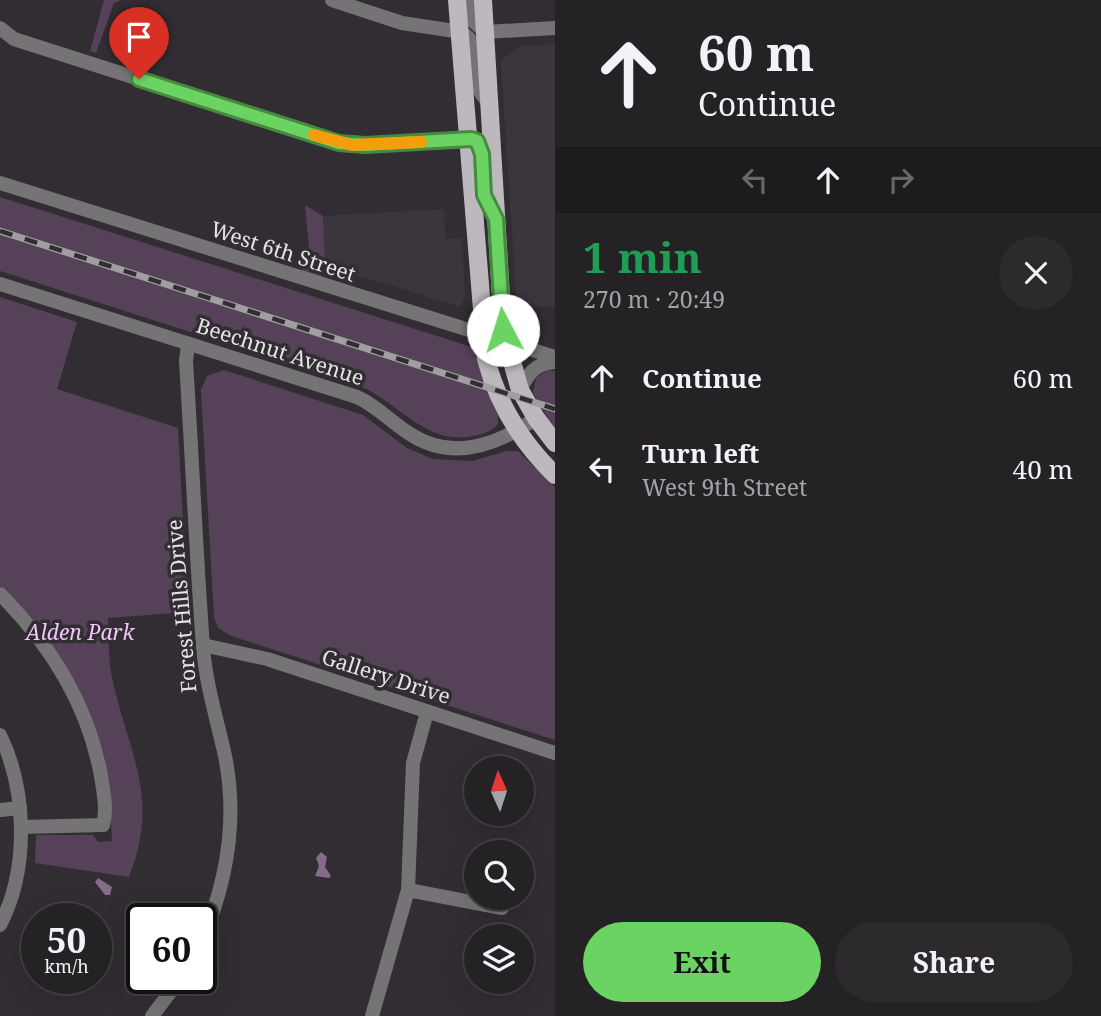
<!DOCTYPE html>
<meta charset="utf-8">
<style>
:root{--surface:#252226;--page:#2d2a2e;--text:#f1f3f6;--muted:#a3a4a7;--line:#423f43;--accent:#6bd362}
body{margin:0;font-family:"Noto Serif",serif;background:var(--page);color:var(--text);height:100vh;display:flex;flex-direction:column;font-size:26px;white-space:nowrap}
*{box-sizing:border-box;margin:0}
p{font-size:23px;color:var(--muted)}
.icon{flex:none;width:38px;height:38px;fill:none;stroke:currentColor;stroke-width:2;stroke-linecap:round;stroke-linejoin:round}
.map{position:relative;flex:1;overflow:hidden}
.sheet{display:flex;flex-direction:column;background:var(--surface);width:546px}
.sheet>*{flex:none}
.top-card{background:#252226;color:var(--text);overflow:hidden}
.needle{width:46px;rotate:357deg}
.buttons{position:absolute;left:464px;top:756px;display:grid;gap:14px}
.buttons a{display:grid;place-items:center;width:70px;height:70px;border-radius:50%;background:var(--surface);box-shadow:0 7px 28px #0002,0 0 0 2px var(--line);font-size:35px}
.speed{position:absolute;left:21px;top:903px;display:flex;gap:14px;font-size:35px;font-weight:700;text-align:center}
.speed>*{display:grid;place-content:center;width:91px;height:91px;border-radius:50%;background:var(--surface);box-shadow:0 7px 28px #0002,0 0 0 2px var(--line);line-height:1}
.speed small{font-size:18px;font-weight:400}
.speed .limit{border:4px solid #111;border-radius:10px;background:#fff;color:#111}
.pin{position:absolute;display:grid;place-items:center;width:60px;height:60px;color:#fff;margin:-72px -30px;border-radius:50% 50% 50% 0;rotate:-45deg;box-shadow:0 0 7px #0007}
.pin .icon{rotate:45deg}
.me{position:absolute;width:77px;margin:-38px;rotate:355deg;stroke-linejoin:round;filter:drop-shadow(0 0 5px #0008)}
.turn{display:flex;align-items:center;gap:24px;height:147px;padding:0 28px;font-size:32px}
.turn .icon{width:91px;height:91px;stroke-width:2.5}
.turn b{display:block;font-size:49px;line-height:60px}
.lanes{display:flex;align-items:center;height:66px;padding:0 28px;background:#0003;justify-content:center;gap:35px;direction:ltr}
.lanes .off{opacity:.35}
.round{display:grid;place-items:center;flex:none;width:74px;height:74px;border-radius:37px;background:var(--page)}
.headline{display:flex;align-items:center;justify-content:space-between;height:119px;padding:0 28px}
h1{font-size:42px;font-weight:700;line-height:52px;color:#1e9e55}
.primary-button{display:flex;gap:14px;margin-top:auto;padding:14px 28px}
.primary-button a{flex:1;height:80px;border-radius:42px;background:var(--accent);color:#111;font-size:28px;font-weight:700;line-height:80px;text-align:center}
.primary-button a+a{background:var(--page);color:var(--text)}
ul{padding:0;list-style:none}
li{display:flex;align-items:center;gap:21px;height:91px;padding:0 28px}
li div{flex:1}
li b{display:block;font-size:26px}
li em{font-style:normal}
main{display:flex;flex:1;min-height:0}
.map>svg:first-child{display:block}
.built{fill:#3d353e}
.green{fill:#554258}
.water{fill:#866b8a}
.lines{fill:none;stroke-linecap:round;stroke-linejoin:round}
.minor{stroke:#767376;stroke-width:14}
.tertiary{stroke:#767376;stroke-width:14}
.primary{stroke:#bdb8bd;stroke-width:18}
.rail-casing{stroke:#a19ea2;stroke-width:7}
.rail{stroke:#312d32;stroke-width:4.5;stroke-dasharray:13;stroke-linecap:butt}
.route-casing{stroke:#468940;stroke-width:18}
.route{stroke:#6bd362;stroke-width:12}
.slow{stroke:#f59e0b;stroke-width:12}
.labels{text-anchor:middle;stroke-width:7;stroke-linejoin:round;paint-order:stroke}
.street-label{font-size:21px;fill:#e6e3e7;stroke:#312d32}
.park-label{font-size:21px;font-style:italic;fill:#f3c4fa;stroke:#312d32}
</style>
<main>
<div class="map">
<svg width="555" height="1016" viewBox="0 0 555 1016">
<rect width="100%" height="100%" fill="#312d32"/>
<g class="built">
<polygon points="555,44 555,306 527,307 520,304 516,296 501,64 506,56 521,46"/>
<polygon points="444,209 445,239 462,238 465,298 460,307 325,265 323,216"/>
</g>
<g class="green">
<polygon points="104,0 121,0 114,3 96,53 90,51"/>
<path d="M0,197l475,151 23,68v8c-7,8 -15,10 -25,12 -46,10 -73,-32 -111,-49l-362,-116z"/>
<polygon points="305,205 323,216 325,265 321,277 302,271 309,249"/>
<path d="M0,297l77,25 -20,67 121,39 10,184 -80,6c1,21 0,44 5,64 17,74 47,117 16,195l-94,-14 1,-28h57l5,7 14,-1c-4,-100 -37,-187 -112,-255z"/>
<polygon points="224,370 363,415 407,448 433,459 472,461 507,451 518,451 555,487 555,740 231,636 218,628 214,618 201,390 207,376"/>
<polygon points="548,370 555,371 555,430 533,393 536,378"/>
</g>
<g class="water">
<polygon points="321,852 327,857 325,867 331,876 329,878 315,876 319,866 316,858"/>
<polygon points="98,878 112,887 110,895 105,895 95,882"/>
</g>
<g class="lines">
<g class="minor">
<path d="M332,0l70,23 59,9c22,12 11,37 18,57 1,5 7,10 10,14"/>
<polyline points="0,28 14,39 339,143 365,145 476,141 482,154 484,195 494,216"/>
<path d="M0,284l357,113c20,9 34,25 53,37 43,28 88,11 126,-16"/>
<path d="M188,344l-2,17c6,95 10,191 17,286 3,38 14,72 22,109 13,64 1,129 -24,187"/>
<path d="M0,594c52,53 90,113 102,188 2,13 5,29 1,43l-82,2"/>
<polyline points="203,645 267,659 555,753"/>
<path d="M0,735c27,56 29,134 0,190"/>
<polyline points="0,810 20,808"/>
<polyline points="408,890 502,908"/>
<polyline points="152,1016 181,978"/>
<polyline points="372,1016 408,890 413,763 427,712"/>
</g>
<g class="tertiary">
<polyline points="469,0 474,22 485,32 555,28"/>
<polyline points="0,183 555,357"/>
<path d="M520,390c8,-16 15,-27 35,-28"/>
</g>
<g class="primary">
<path d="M457,0l29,359c12,46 35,83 69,116"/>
<polyline points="483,0 503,330 520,390 536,418 555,443"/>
</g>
<g class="rail-casing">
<polyline id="rail" points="0,231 555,409"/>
</g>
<use href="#rail" class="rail"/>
</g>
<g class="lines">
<g class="route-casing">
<polyline id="route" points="139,79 339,143 365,145 471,139 477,141 482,154 484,195 496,219 503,330"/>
</g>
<use href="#route" class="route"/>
<polyline class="slow" points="314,135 352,145 421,142"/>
</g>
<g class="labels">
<g class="street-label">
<text transform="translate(283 252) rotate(18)" y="7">West 6th Street</text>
<text transform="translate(280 352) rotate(18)" y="7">Beechnut Avenue</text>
<text transform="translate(182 606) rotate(-95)" y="7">Forest Hills Drive</text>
<text transform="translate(386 677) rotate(18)" y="7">Gallery Drive</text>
</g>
<g class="park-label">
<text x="80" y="640">Alden Park</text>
</g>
</g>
</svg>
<div class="buttons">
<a><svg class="needle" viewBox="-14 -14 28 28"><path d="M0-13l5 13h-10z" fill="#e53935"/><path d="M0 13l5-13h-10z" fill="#a3a4a7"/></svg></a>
<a><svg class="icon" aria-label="search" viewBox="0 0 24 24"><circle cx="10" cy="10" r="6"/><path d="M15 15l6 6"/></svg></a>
<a><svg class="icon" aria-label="layers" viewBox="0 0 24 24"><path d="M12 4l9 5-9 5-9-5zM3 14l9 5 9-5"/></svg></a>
</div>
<div class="speed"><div>50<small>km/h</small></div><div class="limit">60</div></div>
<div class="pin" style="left:139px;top:79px;background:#d93025"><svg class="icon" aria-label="arrive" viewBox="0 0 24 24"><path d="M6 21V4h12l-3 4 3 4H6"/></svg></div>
<svg class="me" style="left:503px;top:330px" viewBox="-20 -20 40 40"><circle r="19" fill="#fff"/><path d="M0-13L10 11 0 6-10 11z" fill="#6bd362"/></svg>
</div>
<section class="sheet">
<div class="top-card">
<div class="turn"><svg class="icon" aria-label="ahead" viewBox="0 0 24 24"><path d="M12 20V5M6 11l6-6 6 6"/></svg><div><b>60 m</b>Continue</div></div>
<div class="lanes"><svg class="icon off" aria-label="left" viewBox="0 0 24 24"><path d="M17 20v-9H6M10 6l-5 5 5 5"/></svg><svg class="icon" aria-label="ahead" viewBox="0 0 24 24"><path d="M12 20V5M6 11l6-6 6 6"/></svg><svg class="icon off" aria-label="right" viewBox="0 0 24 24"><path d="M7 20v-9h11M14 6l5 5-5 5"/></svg></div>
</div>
<div class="headline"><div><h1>1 min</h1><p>270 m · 20:49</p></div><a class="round"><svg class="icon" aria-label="close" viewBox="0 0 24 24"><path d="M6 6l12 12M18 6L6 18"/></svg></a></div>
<ul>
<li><svg class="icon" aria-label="ahead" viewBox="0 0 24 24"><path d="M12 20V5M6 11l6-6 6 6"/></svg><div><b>Continue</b></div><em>60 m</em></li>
<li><svg class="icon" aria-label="left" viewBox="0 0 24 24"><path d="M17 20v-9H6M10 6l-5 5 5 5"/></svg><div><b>Turn left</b><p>West 9th Street</p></div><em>40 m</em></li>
</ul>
<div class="primary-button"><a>Exit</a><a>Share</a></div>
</section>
</main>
